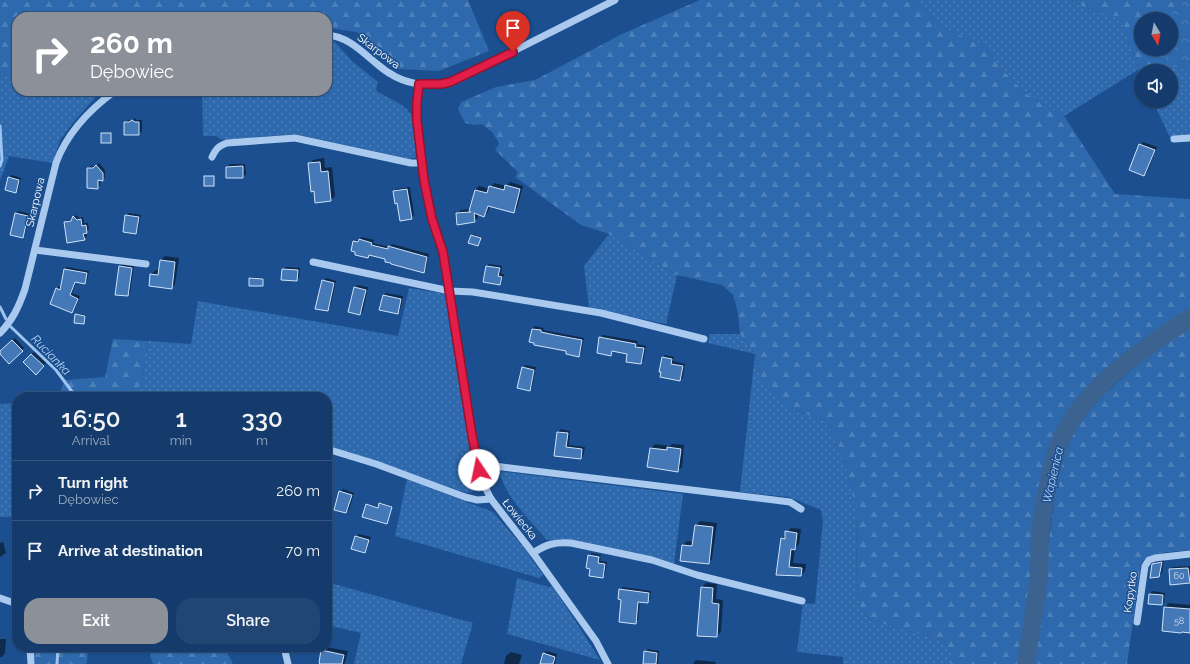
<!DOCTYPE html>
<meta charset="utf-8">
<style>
:root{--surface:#143b6b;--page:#214673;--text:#f1f3f6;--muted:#9dadc1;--line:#33557e;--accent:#8c9099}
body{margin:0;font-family:Raleway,sans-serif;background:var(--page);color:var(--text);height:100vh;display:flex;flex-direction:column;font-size:15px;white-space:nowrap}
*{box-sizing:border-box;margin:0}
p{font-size:13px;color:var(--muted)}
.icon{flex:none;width:22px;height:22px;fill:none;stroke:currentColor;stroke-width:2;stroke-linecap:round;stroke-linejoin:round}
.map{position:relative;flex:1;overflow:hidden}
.details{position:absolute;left:12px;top:392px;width:320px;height:260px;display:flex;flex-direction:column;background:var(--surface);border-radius:16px;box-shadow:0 1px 3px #0004,0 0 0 1px var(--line)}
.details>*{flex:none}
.hud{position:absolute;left:12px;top:12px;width:320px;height:84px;border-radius:16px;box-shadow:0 1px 3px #0004,0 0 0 1px var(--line);background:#8c9099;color:#fff;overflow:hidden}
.needle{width:26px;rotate:170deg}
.fabs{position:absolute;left:1134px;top:12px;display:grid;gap:8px}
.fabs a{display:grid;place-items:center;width:44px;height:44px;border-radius:50%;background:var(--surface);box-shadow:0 1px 3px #0004,0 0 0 1px var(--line);font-size:20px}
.pin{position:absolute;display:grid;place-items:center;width:34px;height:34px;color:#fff;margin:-41px -17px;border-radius:50% 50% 50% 0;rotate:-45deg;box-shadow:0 0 4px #0007}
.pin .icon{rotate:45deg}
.me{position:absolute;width:44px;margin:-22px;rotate:349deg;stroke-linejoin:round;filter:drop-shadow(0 0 3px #0008)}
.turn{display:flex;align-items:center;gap:14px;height:84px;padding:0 12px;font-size:18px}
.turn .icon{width:52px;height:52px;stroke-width:2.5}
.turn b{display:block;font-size:28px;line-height:34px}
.eta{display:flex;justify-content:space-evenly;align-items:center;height:68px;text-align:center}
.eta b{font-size:24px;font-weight:600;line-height:28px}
.primary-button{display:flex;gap:8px;margin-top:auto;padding:8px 12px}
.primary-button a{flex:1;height:46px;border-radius:16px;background:var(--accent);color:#fff;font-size:16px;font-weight:600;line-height:46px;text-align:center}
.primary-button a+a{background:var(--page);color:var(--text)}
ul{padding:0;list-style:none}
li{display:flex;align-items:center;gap:12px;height:60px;padding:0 12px;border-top:1px solid var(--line)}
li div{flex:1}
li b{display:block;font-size:15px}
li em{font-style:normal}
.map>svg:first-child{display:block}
.grass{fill:url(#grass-dots)}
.forest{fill:url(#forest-firs)}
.park{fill:url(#park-crowns)}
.shadow{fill:#0007}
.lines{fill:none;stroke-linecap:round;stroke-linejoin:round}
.stream{stroke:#9cc4f0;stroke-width:3}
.river{stroke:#3c6290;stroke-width:18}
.building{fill:#4478b7;stroke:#cfe3fa}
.minor{stroke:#a9c9ee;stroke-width:7}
.route-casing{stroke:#92132f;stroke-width:10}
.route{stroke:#e11d48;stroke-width:7}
.labels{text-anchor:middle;stroke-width:3;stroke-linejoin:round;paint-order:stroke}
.number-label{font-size:9px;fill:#d0dded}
.street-label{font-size:11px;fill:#fff;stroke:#1b4f8f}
.water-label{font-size:12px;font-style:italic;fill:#b5d3f5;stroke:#1b4f8f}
</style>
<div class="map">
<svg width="1190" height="664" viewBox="0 0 1190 664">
<defs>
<pattern id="grass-dots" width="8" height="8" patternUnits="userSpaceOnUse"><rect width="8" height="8" fill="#2e69ad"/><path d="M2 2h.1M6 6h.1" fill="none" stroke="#4d80b9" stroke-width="1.8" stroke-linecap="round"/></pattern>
<pattern id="forest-firs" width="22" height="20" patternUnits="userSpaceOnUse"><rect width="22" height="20" fill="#2e69ad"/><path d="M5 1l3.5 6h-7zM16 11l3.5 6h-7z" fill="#4d80b9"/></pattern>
<pattern id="park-crowns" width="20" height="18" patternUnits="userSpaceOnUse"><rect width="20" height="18" fill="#2e69ad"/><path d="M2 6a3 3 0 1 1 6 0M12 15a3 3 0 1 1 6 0" fill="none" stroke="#4d80b9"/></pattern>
</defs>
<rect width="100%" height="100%" fill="#1b4f8f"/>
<g class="grass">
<polygon points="916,0 1070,0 1090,10 1121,16 1138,69 1143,71 1141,71 1141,76 1138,70 1064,116 1025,93 1000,67 985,46 939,26"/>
<path d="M327,40h6l19,21 26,21 -2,7 2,3c10,6 25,11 32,21 5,7 5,34 6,44l-6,2 -115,-25 -73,6 -6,-4h-13l-1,-45h125z"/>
<polygon points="1190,67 1190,136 1170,138 1153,101 1171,101 1171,71 1155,71 1164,68"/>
<polygon points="0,74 17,76 17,91 101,91 71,125 60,140 53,163 9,156 0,181"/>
<polygon points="609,234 677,275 666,324 589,308 584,266"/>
<polygon points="409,288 446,294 468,434 479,486 472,492 466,493 379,462 327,447 327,397 140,397 148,341 191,344 198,301 398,336"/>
<polygon points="710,334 740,334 755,354 761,379 794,410 826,421 845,463 856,510 857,591 860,609 872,621 943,640 951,651 951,664 843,664 843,657 797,652 803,603 815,604 823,521 821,510 789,497 740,492 755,354 708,343"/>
<polygon points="17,403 17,517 0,517 0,404"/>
<path d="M499,471l184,23 -9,70 -119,-24h-8c-17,-20 -41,-42 -48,-69z"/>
<polygon points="407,479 493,512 524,548 543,575 539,578 395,536"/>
<polygon points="517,578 549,587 552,586 574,619 600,660 507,634"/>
<polygon points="327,582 473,623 461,664 354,664 361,633 327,625"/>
</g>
<g class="forest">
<polygon points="0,0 468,0 489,51 439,71 398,69 357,32 327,28 327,17 17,17 17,76 0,74"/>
<polygon points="700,0 916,0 939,26 985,46 1000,67 1025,93 1064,116 1115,194 1190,199 1190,310 1138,345 1093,387 1074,409 1061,429 1051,453 1042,488 1034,533 1033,574 1020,664 951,664 951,651 943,640 872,621 860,609 857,591 856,510 845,463 826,421 794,410 776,400 761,379 755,354 740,334 738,313 733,295 722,285 677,275 609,234 581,225 515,177 518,172 495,150 499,143 492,132 482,124 474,125 465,123 458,109 461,102 496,87 535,80 622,34"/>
<path d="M1070,0h110l-10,19h-29v30h25l-2,19c-8,3 -17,4 -26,2l-17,-53 -31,-7z"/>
<path d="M1190,327v223c-14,2 -42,1 -49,14l-14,100h-96l25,-175 7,-31 14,-34 25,-28 40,-36z"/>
<polygon points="113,339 148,341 140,397 58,397 65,380 105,377"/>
<polygon points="34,647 88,647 87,663 85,664 34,664"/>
<polygon points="148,647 224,647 233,664 153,664"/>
</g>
<polygon class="park" points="1180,0 1190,0 1190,67 1164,68 1166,49 1171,49 1171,19 1170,19 1170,16"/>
<g class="shadow">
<polygon points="135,118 137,120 142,120 142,131 139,134 125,134 125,123 128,120 133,120"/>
<polygon points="1143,142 1157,147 1147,172 1144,175 1140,145"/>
<polygon points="324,158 325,168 332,167 335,196 331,200 315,190 309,164 313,160"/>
<polygon points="99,163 105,170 105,177 103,180 101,179 100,185 98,188 88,168 91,166 96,166"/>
<polygon points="230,164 245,164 246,174 243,177 227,167"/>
<polygon points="12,175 21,178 18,189 15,192 9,178"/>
<polygon points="510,182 523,186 517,208 513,212 490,206 488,212 484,216 478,213 478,218 474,221 457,214 461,210 470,209 475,190 479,186 489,189 494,183 506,186"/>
<polygon points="410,187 414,215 412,218 398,202 394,191 396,189"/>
<polygon points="19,211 30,214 25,234 23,237 16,213"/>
<polygon points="129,213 141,215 138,230 136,233 126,216"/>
<polygon points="76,215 79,218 83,217 84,223 88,223 89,229 86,232 87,236 84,239 65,223 67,220 73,219"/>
<polygon points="473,234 481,237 478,245 470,242"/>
<polygon points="362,237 374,240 373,243 389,247 392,244 429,254 426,269 423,271 387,258 371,254 368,257 354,242"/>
<polygon points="165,256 179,258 175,284 171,288 150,286 151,274 156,270 159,270 161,260"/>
<polygon points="122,264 134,265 130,293 127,295 120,267"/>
<polygon points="489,264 502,266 501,274 504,274 502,282 500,284 487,266"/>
<polygon points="67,267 89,271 87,280 85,283 76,281 72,293 80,296 75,309 72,312 57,289 59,286 61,287 64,269"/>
<polygon points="286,267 300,268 299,277 297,280 283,270"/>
<polygon points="251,277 263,278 263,284 262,285 250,278"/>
<polygon points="326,278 336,281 330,308 327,310 323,281"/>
<polygon points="357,285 368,287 363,311 360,314 355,288"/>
<polygon points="386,293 403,296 400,311 397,313 384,295"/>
<polygon points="77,314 86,315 84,323 76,315"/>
<polygon points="535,326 544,328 543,330 584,338 581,353 579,356 567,350 530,341 532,329"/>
<polygon points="603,335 638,341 637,344 646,346 643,361 640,363 628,353 614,350 611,355 600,338"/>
<polygon points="15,338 24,348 9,362 2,350"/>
<polygon points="34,352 46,363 36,373 24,362"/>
<polygon points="665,355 674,357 673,361 685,364 683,377 680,380 662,358"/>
<polygon points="525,365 536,367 532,387 530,390 523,368"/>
<polygon points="561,429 570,431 569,445 585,447 583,456 581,458 555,455 558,432"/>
<polygon points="655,444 670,446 672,444 684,445 682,467 677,471 651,448"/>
<polygon points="343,489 354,493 349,510 346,512 340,492"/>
<polygon points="381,503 392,506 387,522 366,505 368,504 379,507"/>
<polygon points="700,521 717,523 712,559 708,563 683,545 687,541 694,542 696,526"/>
<polygon points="791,528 801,529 799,544 795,549 793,563 806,564 805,571 801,575 777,574 782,539"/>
<polygon points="359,534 371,537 367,549 365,551 356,537"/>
<polygon points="3,542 6,553 0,557 0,543"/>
<polygon points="592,553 601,555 601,556 590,555"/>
<polygon points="590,555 590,557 601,558 600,561 607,562 605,574 603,577 591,568 589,556"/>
<polygon points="1164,560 1162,573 1159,576 1153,565 1156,562"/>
<polygon points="1190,566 1189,582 1170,570 1172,567"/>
<polygon points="706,583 717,584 716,599 723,600 721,632 716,636 702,587"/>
<polygon points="623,587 651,591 650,599 647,602 640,601 638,620 635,622 622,599 620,590"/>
<polygon points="1152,591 1165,593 1164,602 1161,604 1149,603 1150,594"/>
<polygon points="1169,603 1190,605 1190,632 1163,630 1165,607"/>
<polygon points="0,639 6,639 5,653 2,657 0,657"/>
<polygon points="326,647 348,651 345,663 344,664 320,664 322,651"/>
<polygon points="648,649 659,651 658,664 644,664 645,652"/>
<polygon points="546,651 557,654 555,664 541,664 544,654"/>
<polygon points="511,652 522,655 519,664 504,664 506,656"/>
<polygon points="696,660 716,662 715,664 693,664"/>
</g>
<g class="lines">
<g class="stream">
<polyline points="0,126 2,160 0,166"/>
<polyline points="0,307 6,319"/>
<polyline points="11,327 56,370 76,397"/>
<polyline points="57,664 58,647"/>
</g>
<path class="river" d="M1026,664c4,-30 10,-60 13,-90 1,-13 0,-27 1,-40 4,-31 11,-76 25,-103 26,-48 80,-84 125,-113"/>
</g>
<g class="building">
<polygon points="132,120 135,122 139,122 139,135 124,135 124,122 129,122"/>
<rect x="101" y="133" width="10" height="10"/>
<polygon points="1139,144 1155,150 1144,176 1129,170"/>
<polygon points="320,162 321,172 328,171 331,201 315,203 314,191 311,192 308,163"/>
<polygon points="96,165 103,173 103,181 98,180 98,189 87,188 87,168 93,168"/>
<polygon points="243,166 243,178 226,178 226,167"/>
<rect x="204" y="176" width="10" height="10"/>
<polygon points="8,177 19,180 16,193 5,190"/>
<polygon points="505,185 520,189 514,213 488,206 484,217 474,213 475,222 457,225 456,213 471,212 469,211 475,190 487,193 489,186 504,190"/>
<polygon points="407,189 412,219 400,221 397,203 395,204 393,191"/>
<polygon points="15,213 28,216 23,238 10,235"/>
<polygon points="125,215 139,217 136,234 123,232"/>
<polygon points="73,216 77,220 81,219 82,226 86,225 87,233 83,234 85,240 67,243 64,222 71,221"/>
<polygon points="471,235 481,238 478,246 468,243"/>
<polygon points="359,239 372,243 371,245 388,249 388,246 427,257 424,273 391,264 391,263 385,262 385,259 369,255 368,258 355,255 355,252 351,251 353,241 358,242"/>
<polygon points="160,260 175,262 172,289 149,286 150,274 158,275"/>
<polygon points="119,266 132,268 128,296 115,295"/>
<polygon points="486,266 500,268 498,276 502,277 500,285 483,282"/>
<polygon points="64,269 87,273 85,284 75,282 70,295 78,299 72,313 50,304 56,288 60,290"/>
<polygon points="282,269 298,270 297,281 281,280"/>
<polygon points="249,278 263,279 263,286 249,286"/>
<polygon points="322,280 334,283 328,311 315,309"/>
<polygon points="354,287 366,290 360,315 348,312"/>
<polygon points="383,295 401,299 398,314 379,310"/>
<polygon points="75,314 85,316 84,324 74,323"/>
<polygon points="532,329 541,330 541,332 555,335 582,340 579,357 566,354 566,351 534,345 534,343 529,342"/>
<polygon points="599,337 636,344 635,347 644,348 641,364 626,362 627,354 612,351 611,356 597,353"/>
<polygon points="12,340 23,351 9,364 0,354 0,351"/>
<polygon points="31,354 44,366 36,375 23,362"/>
<polygon points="662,357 672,359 671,364 683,366 680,381 660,377 661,372 659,372"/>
<polygon points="522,367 534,370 530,391 517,388"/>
<polygon points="557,432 568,433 566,447 582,449 581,459 554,456"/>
<polygon points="667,447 681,449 678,472 647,467 650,448 667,450"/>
<polygon points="339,491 352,495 346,513 334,510"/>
<polygon points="379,503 392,507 387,524 362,517 366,504 378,508"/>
<polygon points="695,525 713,527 709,564 680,561 682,545 692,546"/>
<polygon points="785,531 797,533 795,550 791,549 789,567 802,568 801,576 776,575 781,538 785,539"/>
<polygon points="355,536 369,540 365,553 351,549"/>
<polygon points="588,555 599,557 598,563 605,564 603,578 589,576 590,569 586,568"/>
<polygon points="1162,562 1159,577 1150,578 1152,564"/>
<polygon points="1188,568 1190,583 1170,585 1169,569"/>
<polygon points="701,587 713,588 712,603 719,604 717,637 697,636"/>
<polygon points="619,589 649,593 648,603 638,602 636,624 619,622 621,600 618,599"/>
<polygon points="1149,594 1163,595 1162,605 1148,604"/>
<polygon points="1164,607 1190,609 1190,633 1182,632 1181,633 1162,631"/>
<polygon points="321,650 344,655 342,664 320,664 319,663"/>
<polygon points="644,651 657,653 656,664 643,664"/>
<polygon points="543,653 555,657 553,664 540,664"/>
</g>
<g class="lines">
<g class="minor">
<path d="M327,35c22,2 34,16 50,29 24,21 50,26 81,15l157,-79"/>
<path d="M419,85c-3,29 0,57 4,86 2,16 4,32 9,48 4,16 11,31 14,47l26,169 7,35 8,21 4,8 42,54 63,88 12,23"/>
<polyline points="1174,139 1190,138"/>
<path d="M212,157c4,-8 6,-11 15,-14l68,-5 116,25h11"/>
<polyline points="35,250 146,264"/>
<polyline points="313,262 450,291 473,292 601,313 704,339"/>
<path d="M0,333c13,-13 19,-27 25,-44l31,-126c11,-30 33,-53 59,-72"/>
<polyline points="327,449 376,464 465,497 477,500 491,499"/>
<polyline points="479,470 494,466 790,502 801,509"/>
<path d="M533,553c14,-9 21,-11 38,-10l81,17 45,15 105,26"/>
<polyline points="0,598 17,604"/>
<polyline points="1137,622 1145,566 1149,560 1155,558 1190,554"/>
<polyline points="30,647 31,664"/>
<polyline points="284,647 288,664"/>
</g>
</g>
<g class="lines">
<g class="route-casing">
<polyline id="route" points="479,470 472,435 443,252 432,219 424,180 417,121 417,102 419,84 441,84 450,82 513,52"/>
</g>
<use href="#route" class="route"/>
</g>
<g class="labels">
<g class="number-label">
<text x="1179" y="579">60</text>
<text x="1179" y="624">58</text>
</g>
<g class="street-label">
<text transform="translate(379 51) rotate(37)" y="4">Skarpowa</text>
<text transform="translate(35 202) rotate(-77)" y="4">Skarpowa</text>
<text transform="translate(520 519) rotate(51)" y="4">Łowiecka</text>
<text transform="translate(1130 592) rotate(-82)" y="4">Kopytko</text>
</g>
<g class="water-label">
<text transform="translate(51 355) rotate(46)" y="4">Rucianka</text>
<text transform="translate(1053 475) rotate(-77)" y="4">Wapienica</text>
</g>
</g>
</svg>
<div class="fabs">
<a><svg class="needle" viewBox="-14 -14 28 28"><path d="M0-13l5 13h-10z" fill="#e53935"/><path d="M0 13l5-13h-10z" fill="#9dadc1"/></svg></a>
<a><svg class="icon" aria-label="sound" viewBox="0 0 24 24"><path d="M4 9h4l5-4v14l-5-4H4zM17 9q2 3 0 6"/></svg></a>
</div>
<div class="pin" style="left:513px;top:52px;background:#d93025"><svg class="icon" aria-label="arrive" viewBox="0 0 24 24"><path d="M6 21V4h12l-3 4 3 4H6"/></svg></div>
<svg class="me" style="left:479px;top:470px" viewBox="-20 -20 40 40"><circle r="19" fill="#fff"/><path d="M0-13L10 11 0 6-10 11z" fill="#e11d48"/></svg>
<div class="hud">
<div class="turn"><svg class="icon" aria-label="right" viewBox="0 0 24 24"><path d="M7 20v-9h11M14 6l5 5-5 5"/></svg><div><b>260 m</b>Dębowiec</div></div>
</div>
<section class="details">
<div class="eta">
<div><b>16:50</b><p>Arrival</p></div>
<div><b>1</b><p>min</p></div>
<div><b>330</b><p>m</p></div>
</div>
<ul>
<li><svg class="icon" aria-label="right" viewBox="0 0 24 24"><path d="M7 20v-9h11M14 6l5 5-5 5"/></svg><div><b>Turn right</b><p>Dębowiec</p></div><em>260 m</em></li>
<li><svg class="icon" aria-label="arrive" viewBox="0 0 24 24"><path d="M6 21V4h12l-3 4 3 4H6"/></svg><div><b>Arrive at destination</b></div><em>70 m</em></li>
</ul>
<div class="primary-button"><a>Exit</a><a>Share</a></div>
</section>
</div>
